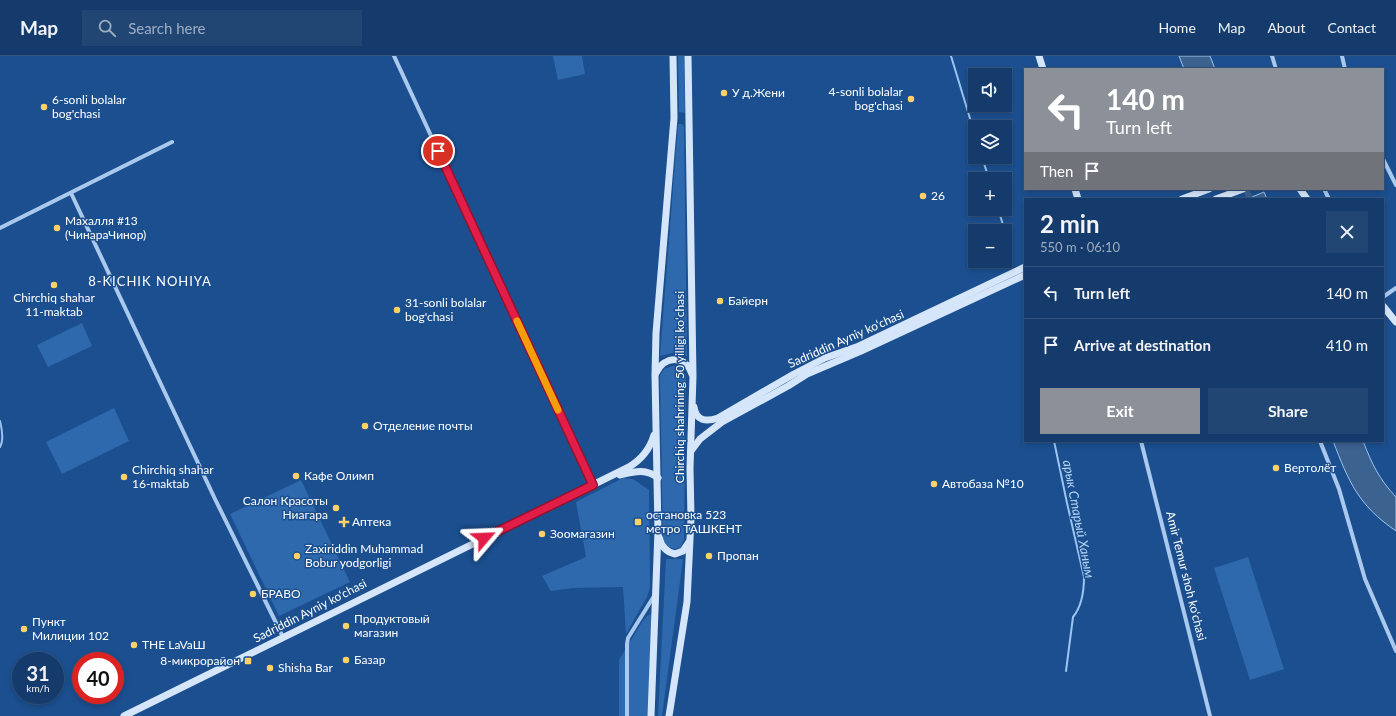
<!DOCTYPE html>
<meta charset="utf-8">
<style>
:root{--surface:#143b6b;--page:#214673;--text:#f1f3f6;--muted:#9dadc1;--line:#33557e;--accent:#8c9099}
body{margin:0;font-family:Lato,sans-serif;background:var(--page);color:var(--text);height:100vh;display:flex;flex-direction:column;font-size:15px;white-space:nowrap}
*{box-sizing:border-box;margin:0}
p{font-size:13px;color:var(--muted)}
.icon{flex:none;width:22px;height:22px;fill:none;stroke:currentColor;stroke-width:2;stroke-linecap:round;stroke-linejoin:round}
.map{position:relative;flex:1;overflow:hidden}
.sheet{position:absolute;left:1024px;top:142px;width:360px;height:244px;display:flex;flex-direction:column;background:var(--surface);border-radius:0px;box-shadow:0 2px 6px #0003,0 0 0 1px var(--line)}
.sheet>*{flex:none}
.guide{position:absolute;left:1024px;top:12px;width:360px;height:122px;border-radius:0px;box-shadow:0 2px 6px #0003,0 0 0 1px var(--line);background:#8c9099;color:#fff;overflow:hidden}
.fabs{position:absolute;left:968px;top:12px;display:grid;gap:8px}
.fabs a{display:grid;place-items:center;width:44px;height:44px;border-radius:0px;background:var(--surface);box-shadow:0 2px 6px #0003,0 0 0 1px var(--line);font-size:20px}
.speed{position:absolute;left:12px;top:596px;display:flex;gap:8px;font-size:20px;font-weight:700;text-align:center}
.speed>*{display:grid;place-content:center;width:52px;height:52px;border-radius:50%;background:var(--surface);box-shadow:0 2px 6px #0003,0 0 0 1px var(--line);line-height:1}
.speed small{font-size:10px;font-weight:400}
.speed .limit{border:6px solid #d22;background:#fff;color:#111}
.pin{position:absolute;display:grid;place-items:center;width:34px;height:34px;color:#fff;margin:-17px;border:2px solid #fff;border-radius:50%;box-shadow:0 1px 4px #0007}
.me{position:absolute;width:44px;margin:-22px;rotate:64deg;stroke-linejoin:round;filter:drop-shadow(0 0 3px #0008)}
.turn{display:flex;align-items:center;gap:14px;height:84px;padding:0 16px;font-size:18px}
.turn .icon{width:52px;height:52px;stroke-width:2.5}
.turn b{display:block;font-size:28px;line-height:34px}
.then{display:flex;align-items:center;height:38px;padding:0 16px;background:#0003;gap:8px;font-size:15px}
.round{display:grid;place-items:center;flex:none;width:42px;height:42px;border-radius:0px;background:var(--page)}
.headline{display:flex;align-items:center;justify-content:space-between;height:68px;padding:0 16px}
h1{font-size:24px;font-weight:700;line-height:30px}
.cta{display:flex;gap:8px;margin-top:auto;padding:8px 16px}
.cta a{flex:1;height:46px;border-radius:0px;background:var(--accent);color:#fff;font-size:16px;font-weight:700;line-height:46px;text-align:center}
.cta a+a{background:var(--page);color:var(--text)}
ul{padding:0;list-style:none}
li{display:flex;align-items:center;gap:12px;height:52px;padding:0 16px;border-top:1px solid var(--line)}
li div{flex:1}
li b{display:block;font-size:15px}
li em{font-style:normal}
header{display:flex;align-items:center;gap:24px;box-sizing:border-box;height:56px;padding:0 20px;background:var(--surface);border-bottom:1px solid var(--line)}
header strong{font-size:19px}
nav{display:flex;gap:22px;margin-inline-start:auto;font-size:14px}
.search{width:280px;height:36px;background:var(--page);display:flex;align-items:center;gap:10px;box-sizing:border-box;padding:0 14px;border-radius:0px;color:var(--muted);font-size:15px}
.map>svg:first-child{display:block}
.green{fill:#2e69ad}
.water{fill:#3c6290;stroke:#9cc4f0}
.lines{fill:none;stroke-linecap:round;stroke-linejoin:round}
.stream{stroke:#9cc4f0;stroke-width:2}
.canal{stroke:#3c6290;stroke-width:6}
.street{stroke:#a9c9ee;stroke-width:4}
.secondary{stroke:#d6e6fa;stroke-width:7}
.route-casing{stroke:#92132f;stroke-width:10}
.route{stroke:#e11d48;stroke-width:7}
.slow{stroke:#f59e0b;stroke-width:7}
.poi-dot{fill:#ffd166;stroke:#1b4f8f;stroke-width:1.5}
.labels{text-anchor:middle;stroke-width:3;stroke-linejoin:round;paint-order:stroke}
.poi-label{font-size:12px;fill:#fff;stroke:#1b4f8f;text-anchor:start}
.street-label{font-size:12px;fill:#fff;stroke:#1b4f8f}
.neighbourhood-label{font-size:13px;letter-spacing:1px;fill:#fff;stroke:#1b4f8f}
.water-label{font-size:13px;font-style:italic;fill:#b5d3f5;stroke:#1b4f8f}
</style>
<header>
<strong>Map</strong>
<div class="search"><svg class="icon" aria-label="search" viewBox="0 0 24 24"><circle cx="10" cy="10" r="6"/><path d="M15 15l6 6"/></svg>Search here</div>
<nav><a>Home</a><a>Map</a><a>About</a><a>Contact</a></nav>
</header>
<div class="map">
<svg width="1396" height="660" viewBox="0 0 1396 660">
<rect width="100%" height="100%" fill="#1b4f8f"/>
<g class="green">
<polygon points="553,0 582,0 585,18 558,24"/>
<polygon points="678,0 684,0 685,57 679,56"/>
<polygon points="678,68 682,68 684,71 687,300 673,297 660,300"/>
<polygon points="82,267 92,290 48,311 37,289"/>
<polygon points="673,310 682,312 686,320 684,483 681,491 675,493 668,491 663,483 660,320 664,313"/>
<polygon points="114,352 129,385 62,418 46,386"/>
<polygon points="623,422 633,423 649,434 650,531 647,541 626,578 623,531 573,532 551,535 542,520 586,501 576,446"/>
<polygon points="301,424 350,526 279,560 230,458"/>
<polygon points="1248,501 1284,613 1250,624 1214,512"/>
<polygon points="666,503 683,503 662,660 658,660"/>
<polygon points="652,558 651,660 619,660 619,604 642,566 647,560"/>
</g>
<g class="water">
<polygon points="1179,0 1210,0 1215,13 1184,13"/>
<polygon points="1264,136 1267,143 1247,143"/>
<path d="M1333,385h30c9,23 16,38 33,56v34c-38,-26 -47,-49 -63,-90z"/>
</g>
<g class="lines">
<g class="stream">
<polyline points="951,0 975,79"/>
<polyline points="982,101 989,123"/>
<polyline points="998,153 1005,175"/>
<polyline points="1005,176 1011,195"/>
<polyline points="1024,238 1025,244"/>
<path d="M0,365c2,8 4,19 0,26"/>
<path d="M1054,385l13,62 17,74c0,14 -2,29 -11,40l-7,54"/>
</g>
<polyline class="canal" points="1246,133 1250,143"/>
<g class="street">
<polyline points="394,0 593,429"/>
<polyline points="1272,0 1276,13"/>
<polyline points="1342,0 1345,13"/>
<polyline points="1383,103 1396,129"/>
<polyline points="1324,133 1329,143"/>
<polyline points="71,137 215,443 283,581"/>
<polyline points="0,172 172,86"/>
<polyline points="1383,241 1396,232"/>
<polyline points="1141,385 1210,660"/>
<polyline points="1320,385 1339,433 1365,523 1396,595"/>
<polyline points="627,660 627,588 628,582 654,540"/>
</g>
<g class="secondary">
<polyline points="1039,0 1043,13"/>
<polyline points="1075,133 1078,143"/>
<polyline points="1300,133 1307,143"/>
<polyline points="1182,143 1209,133"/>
<polyline points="1216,143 1243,133"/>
<polyline points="1383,250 1396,266"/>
<path d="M656,317c8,-17 29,-19 36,1"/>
<path d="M694,351c2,14 12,15 24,11l76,-44 31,-16 34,-12 166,-79"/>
<polyline points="691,395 700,383 722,366 788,330 807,318 861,295 1025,219"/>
<path d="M620,419c13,-3 26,-7 38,3"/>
<path d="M659,481c2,9 7,15 16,17l8,-3 6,-9"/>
<path d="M124,660l505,-249c13,-8 21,-18 25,-32"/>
<polyline points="651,660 658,475 655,319 656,277 674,62 673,0"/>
<polyline points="669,660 687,546 691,462 690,412 693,320 688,0"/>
</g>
</g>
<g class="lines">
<g class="route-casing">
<polyline id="route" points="438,95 593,429 484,482"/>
</g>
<use href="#route" class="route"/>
<polyline class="slow" points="517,265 558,354"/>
</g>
<g class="poi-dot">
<circle cx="724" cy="37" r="4"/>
<circle cx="911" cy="43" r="4"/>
<circle cx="44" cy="51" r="4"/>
<circle cx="923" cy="140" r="4"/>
<circle cx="57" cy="172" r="4"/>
<circle cx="54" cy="229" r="4"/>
<circle cx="720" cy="245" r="4"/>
<circle cx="397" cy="254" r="4"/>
<circle cx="365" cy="370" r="4"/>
<circle cx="1276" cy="412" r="4"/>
<circle cx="296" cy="420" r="4"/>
<circle cx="124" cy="421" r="4"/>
<circle cx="934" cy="428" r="4"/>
<circle cx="336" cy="452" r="4"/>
<path d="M342 460h4v4h4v4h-4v4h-4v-4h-4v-4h4z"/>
<rect x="634" y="462" width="8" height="8" rx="2"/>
<circle cx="542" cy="478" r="4"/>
<circle cx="297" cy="500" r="4"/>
<circle cx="709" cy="500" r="4"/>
<circle cx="253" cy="538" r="4"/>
<circle cx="346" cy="570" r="4"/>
<circle cx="24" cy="573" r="4"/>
<circle cx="134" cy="589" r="4"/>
<circle cx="346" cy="604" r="4"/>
<rect x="244" y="601" width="8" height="8" rx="2"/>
<circle cx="270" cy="612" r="4"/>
</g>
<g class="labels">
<g class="poi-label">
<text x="903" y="40" text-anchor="end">4-sonli bolalar<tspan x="903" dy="14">bog'chasi</tspan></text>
<text x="732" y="41">У д.Жени</text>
<text x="52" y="48">6-sonli bolalar<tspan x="52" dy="14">bog'chasi</tspan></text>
<text x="931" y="144">26</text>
<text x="65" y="169">Махалля #13<tspan x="65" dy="14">(ЧинараЧинор)</tspan></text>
<text x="54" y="246" text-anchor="middle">Chirchiq shahar<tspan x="54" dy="14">11-maktab</tspan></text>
<text x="728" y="249">Байерн</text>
<text x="405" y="251">31-sonli bolalar<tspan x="405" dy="14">bog'chasi</tspan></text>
<text x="373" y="374">Отделение почты</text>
<text x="1284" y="416">Вертолёт</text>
<text x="132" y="418">Chirchiq shahar<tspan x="132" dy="14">16-maktab</tspan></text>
<text x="304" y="424">Кафе Олимп</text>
<text x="942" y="432">Автобаза №10</text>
<text x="328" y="449" text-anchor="end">Салон Красоты<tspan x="328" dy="14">Ниагара</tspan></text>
<text x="646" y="463">остановка 523<tspan x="646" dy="14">метро ТАШКЕНТ</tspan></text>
<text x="352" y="470">Аптека</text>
<text x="550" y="482">Зоомагазин</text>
<text x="305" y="497">Zaxiriddin Muhammad<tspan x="305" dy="14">Bobur yodgorligi</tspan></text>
<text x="717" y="504">Пропан</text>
<text x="261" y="542">БРАВО</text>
<text x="354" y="567">Продуктовый<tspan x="354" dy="14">магазин</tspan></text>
<text x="32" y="570">Пункт<tspan x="32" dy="14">Милиции 102</tspan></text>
<text x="142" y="593">THE LaVaШ</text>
<text x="354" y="608">Базар</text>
<text x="240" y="609" text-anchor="end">8-микрорайон</text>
<text x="278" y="616">Shisha Bar</text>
</g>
<g class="street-label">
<text transform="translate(846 283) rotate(-24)" y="4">Sadriddin Ayniy ko‘chasi</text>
<text transform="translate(680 331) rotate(-90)" y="4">Chirchiq shahrining 50 yilligi koʻchasi</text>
<text transform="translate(1186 520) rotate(76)" y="4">Amir Temur shoh ko‘chasi</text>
<text transform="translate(310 555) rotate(-27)" y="4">Sadriddin Ayniy ko‘chasi</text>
</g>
<g class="neighbourhood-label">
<text x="150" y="230">8-KICHIK NOHIYA</text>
</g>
<g class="water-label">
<text transform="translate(1079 463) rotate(79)" y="5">арык Старый Ханым</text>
</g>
</g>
</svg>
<div class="fabs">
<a><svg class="icon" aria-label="sound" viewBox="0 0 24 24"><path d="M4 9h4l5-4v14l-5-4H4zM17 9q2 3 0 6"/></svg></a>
<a><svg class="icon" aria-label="layers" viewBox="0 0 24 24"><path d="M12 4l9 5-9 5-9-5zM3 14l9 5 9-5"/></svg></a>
<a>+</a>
<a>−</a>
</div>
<div class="speed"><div>31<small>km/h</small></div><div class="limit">40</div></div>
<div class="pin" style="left:438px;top:95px;background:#d93025"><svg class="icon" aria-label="arrive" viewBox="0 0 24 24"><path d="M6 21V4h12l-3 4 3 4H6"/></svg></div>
<svg class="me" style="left:484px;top:482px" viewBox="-20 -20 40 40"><path d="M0-17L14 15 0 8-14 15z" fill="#e11d48" stroke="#fff" stroke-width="4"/></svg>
<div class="guide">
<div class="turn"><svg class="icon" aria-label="left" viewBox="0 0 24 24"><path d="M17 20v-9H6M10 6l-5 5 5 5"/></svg><div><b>140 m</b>Turn left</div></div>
<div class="then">Then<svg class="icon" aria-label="arrive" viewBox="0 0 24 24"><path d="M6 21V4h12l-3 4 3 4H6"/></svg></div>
</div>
<section class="sheet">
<div class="headline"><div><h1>2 min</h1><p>550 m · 06:10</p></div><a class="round"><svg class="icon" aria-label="close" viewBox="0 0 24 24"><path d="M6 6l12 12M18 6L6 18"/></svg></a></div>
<ul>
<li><svg class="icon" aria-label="left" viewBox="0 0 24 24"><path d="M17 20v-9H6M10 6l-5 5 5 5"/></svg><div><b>Turn left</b></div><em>140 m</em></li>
<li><svg class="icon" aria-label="arrive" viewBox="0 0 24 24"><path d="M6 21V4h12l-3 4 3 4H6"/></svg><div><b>Arrive at destination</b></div><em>410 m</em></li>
</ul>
<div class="cta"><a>Exit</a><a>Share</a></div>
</section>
</div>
